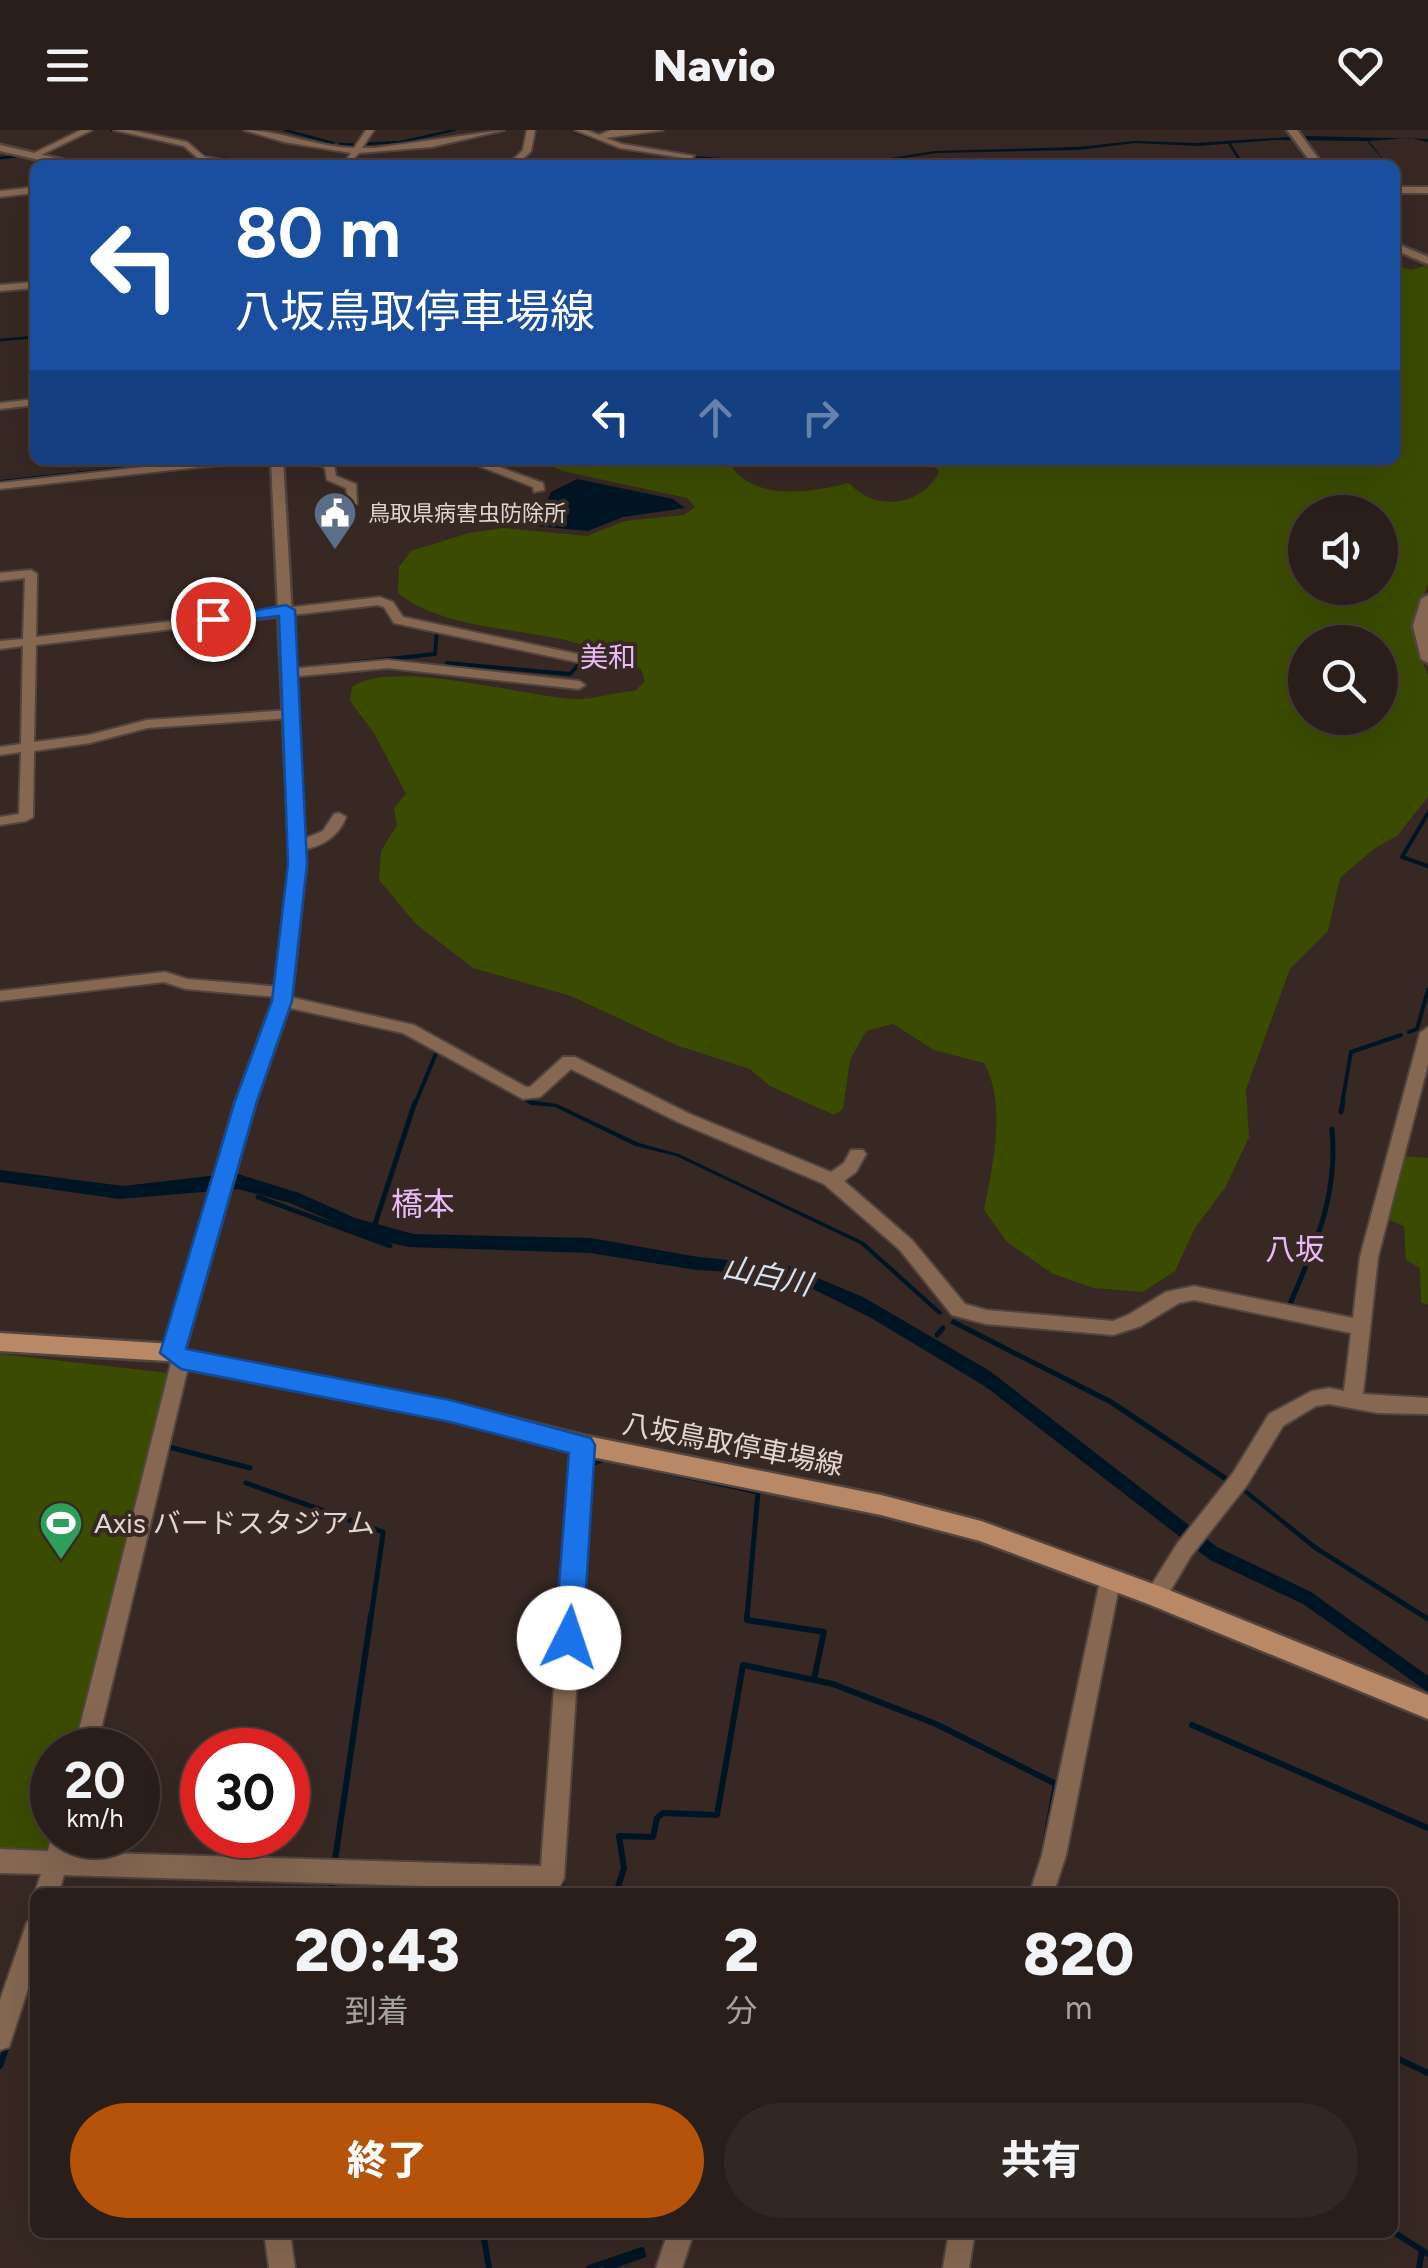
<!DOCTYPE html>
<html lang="ja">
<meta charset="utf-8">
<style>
:root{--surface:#291e1a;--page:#312723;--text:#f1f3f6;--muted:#a5a2a2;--line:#453c39;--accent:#b45309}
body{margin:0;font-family:Figtree,"Noto Sans JP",sans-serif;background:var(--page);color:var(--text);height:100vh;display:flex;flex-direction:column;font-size:38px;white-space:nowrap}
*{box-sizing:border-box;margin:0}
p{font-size:32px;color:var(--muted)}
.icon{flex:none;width:55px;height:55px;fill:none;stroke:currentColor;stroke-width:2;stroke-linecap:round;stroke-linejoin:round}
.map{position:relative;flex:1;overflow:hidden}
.panel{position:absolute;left:30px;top:1758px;width:1368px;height:350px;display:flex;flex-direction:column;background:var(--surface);border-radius:15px;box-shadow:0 10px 40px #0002,0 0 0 2px var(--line)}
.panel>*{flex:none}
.hud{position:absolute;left:30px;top:30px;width:1370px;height:305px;border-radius:15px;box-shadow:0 10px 40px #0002,0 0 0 2px var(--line);background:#1a4fa0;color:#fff;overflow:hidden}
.tools{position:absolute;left:1288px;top:365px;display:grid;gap:20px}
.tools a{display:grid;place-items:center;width:110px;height:110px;border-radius:50%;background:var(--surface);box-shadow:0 10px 40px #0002,0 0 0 2px var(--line);font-size:50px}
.speed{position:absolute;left:30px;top:1598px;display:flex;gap:20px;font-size:50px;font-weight:700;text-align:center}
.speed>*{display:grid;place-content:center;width:130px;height:130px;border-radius:50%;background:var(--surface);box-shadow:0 10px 40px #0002,0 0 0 2px var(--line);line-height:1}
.speed small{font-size:25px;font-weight:400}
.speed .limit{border:15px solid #d22;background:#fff;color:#111}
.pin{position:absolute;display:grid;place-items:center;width:85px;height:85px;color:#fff;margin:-42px;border:5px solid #fff;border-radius:50%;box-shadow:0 2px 10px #0007}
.me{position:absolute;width:110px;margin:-55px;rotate:4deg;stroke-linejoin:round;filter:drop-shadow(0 0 8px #0008)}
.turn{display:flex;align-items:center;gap:35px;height:210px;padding:0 40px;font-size:45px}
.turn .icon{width:130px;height:130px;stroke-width:2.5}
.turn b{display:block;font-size:70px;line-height:85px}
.lanes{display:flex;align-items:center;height:95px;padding:0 40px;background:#0003;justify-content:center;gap:50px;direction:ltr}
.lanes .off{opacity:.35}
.eta{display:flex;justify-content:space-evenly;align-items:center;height:170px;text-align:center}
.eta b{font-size:60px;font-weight:800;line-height:70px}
.button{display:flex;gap:20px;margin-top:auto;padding:20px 40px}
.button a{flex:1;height:115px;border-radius:60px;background:var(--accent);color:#fff;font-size:40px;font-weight:800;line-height:115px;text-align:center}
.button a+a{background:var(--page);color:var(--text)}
header{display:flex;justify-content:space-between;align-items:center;height:130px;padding:0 40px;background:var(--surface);font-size:45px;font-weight:800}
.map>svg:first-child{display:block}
.green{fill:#3b4c01;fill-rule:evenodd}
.water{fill:#001524}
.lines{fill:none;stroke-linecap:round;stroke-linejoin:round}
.stream-far3{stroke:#001524;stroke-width:2.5}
.stream-far2{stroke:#001524;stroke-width:4}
.stream-far1{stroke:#001524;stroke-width:5}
.stream{stroke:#001524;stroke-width:6}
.minor-casing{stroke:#52443f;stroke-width:4}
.tertiary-casing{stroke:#52443f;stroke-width:5}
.secondary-casing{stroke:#52443f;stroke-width:5}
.minor{fill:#866852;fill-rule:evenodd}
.tertiary{fill:#866852;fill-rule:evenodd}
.secondary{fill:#b98866;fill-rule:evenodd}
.route{fill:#1a73e8;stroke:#114b97;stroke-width:2.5}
.labels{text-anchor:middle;stroke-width:8;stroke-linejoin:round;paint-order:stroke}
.far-poi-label{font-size:22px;fill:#e0d7d3;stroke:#372823;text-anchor:start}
.far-quarter-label{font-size:28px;fill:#e9b9f8;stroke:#372823}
.street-label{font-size:28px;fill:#e0d7d3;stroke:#372823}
.poi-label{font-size:28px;fill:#e0d7d3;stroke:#372823;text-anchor:start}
.neighbourhood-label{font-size:30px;fill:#e9b9f8;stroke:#372823}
.water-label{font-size:30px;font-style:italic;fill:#d2e5f3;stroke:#372823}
.quarter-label{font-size:32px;fill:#e9b9f8;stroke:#372823}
</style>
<header><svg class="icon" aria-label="menu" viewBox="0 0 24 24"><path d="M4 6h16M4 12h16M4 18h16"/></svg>Navio<svg class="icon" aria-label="heart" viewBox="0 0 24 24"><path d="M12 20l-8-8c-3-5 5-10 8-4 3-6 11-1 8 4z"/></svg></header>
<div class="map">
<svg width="1428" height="2138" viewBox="0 0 1428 2138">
<rect width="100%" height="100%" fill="#372823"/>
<g class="green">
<path d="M1395,135l16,5 17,-5v319l-15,39 2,20 13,32v122l-31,39 -22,12 -35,30 -12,53 -38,38 -44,120 3,48 -24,51 -30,40 -20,43 -32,21 -49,-4 -41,-14 -46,-32 -23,-32c9,-47 23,-105 0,-147l-50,-13 -41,-26 -27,7 -16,29 -7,49 -9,6 -64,-29 -20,-17 -74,-24 -105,-49 -98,-28 -57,-44 -37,-44 2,-29 16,-26 -3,-17 12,-14 -32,-61 -24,-32 2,-14c40,-29 168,9 222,12 20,1 39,-7 61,-8l10,-10 -4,-12c-26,-10 -53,-24 -80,-30 -51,-11 -121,-12 -163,-46l1,-26 12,-16 58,-18 34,-5 84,8 38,-15 59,-6 11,-8 -8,-9 -125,-27 -23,-11 175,1 17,4c22,37 83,27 118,18 26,29 72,24 90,-11l-8,-12h179l22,6 -4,-6h267zM1305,382h75v76h-75zM1305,512h75v76h-75z"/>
<polygon points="1402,1026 1428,1028 1428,1175 1421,1172 1420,1138 1406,1130 1404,1096 1385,1088"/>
<polygon points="0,1224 169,1243 76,1620 52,1620 52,1718 43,1725 0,1724"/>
</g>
<g class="water">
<polygon points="563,0 640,22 765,31 866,32 935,21 1078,17 1134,11 1196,13 1305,6 1428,9 1428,12 1409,8 1369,11 1387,35 1367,11 1274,10 1198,16 1135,13 1079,20 936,23 867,34 764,33 636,23"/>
<polygon points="577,349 673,369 685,378 623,387 588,401 535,396 551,362"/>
<polygon points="436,919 529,970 557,974 639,1013 679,1024 864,1112 943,1183 939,1185 860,1114 676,1026 635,1016 555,977 531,975"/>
<polygon points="0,1040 123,1056 235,1043 299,1063 355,1088 413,1104 591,1108 698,1127 789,1136 863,1167 990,1241 1217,1417 1311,1462 1428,1546 1428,1562 1303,1474 1210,1430 986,1257 871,1188 807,1156 762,1144 697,1140 590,1123 409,1117 372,1109 290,1073 238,1059 119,1069 0,1052"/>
<polygon points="953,1189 1113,1270 1231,1349 1226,1352 1109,1274 950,1193"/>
<polygon points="1247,1360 1317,1416 1428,1486 1428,1492 1313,1419 1243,1362"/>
</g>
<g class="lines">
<g class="stream-far3">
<polyline points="111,0 183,16"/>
<polyline points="285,0 333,13"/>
<polyline points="1229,13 1243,35"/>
<polyline points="340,14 358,15"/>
<polyline points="362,14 401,12 454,0"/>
<polyline points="197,19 207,27 266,33"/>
<polyline points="0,28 20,26"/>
<polyline points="0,210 35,207"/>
</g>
<g class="stream-far2">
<polyline points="0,352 204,330"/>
<polyline points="447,533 570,544 580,533"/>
<polyline points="333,535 435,524 437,500"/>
<polyline points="1428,683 1402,727 1428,736"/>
<polyline points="1409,902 1417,899 1428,860"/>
<polyline points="415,974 437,921"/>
<polyline points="1342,974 1351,922 1401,905"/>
</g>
<g class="stream-far1">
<polyline points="1341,982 1343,972"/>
<polyline points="258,1067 390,1116"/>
<polyline points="374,1097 415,972"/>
<path d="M1290,1174c26,-62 48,-107 42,-175"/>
<polyline points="937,1205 943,1198"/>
<polyline points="168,1321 169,1317 250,1338"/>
<polyline points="589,1335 605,1329 758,1362 747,1487"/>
<polyline points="246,1353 383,1402"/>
<polyline points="371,1487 383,1404"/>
</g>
<g class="stream">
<polyline points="747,1485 747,1490 824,1502 814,1549"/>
<polyline points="1192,1595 1428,1698"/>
<polyline points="335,1730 371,1485"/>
<polyline points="331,1762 332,1752"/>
<polyline points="560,1762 562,1748"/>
<polyline points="675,1762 617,1760 624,1738 619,1706 653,1707 657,1688 663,1683 717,1685 743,1535 833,1554 936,1594 1056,1654 1044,1720"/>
<polyline points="1392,1926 1428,1943"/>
<polyline points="0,1936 7,1915"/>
<polyline points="1392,2101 1428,2124"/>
<polyline points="483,2102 489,2138"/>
<polyline points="589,2138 642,2120"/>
<polyline points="606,2138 643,2125"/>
<polyline points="1419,2138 1422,2121"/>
</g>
<g class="minor-casing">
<g id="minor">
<polygon points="81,0 92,0 37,27 30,25"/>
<polygon points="114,0 130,0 187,12 205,27 256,35 202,32 184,16"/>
<path d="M244,0c35,0 72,17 110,18l12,-18h8l-12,18h12l130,-18 -72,17 -73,6 -8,9 -4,-3 4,-6 -67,-11z"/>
<polygon points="527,0 535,0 531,21 517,35 508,35 523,20"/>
<polygon points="575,0 586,0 599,5 611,0 663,0 606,8 622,14 694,26 690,29 620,18"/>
<polygon points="361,31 365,35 257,35 261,32"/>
<polygon points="35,57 35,63 0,67 0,61"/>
<rect x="1395" y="57" width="33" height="6"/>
<polygon points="35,152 35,158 0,161 0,155"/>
<polygon points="35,269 35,275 0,279 0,273"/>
<polygon points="206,330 242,330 236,333 0,359 0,353"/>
<polygon points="311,330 326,330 334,334 336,346 356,354 357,374 349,374 346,358 327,350 325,338"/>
<polygon points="464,330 480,330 543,353 544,360 534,362 533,357"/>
<polygon points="31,440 37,444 36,507 380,467 393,472 403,487 596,528 602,532 596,536 394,493 384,477 378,475 36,515 34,612 89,605 147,590 291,580 298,584 291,588 147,598 90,613 34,621 33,687 26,691 0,695 0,687 19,684 21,622 0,625 0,617 21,614 23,516 0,519 0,511 23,509 25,448 0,451 0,443"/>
<polygon points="388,530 579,551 585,555 579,559 388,538 289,547 283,543 289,539"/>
<path d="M339,683l7,4c-8,22 -31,34 -54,33v-6l31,-13 11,-17z"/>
<polygon points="165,842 187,849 282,857 290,862 285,866 414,895 526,957 530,957 563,927 575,927 690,984 831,1042 844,1033 851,1020 863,1020 866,1024 856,1042 844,1051 912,1110 965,1174 986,1180 1113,1191 1128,1185 1166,1162 1194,1156 1353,1188 1360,1127 1420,903 1428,897 1428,934 1378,1127 1363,1264 1428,1268 1428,1284 1378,1283 1329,1274 1316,1276 1283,1296 1247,1355 1191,1426 1163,1473 1156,1475 1149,1473 1146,1466 1149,1459 1177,1414 1233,1343 1269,1284 1312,1261 1329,1258 1344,1261 1351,1203 1194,1170 1179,1173 1141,1196 1113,1205 986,1194 952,1185 900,1120 824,1054 678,992 571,939 540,967 523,969 403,903 276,875 274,871 277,867 186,859 164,852 0,871 0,861"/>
<polygon points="181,1221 188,1224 190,1229 96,1620 74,1620 172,1229 174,1224"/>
<polygon points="582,1307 589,1309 592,1315 564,1748 560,1756 552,1760 64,1745 59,1762 35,1762 41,1744 0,1743 0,1719 48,1721 52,1705 76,1705 71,1722 541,1736 572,1315 575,1309"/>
<polygon points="1110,1442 1117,1444 1120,1451 1066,1725 1054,1762 1030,1762 1042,1725 1100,1451 1103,1444"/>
<polygon points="35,1788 35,1837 9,1917 0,1920 0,1870 27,1792"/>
<polygon points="264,2102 290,2102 295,2138 269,2138"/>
<polygon points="668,2102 694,2102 682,2138 656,2138"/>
<polygon points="949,2102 975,2102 969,2138 943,2138"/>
</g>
</g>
<g class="tertiary-casing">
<g id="tertiary">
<polygon points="1287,0 1297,0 1323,35 1313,35"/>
<polygon points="0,15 77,33 79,35 61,35 0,21"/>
<polygon points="1395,113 1428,127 1428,134 1395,120"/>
<polygon points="271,330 283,330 306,734 291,871 256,971 184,1223 181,1229 173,1232 165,1229 162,1223 236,971 273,871 290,734"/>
<polygon points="1428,465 1428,533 1421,529 1413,496 1421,469"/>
</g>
</g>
<g class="secondary-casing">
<polygon id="secondary" points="0,1203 173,1214 187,1221 450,1272 582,1305 881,1365 981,1391 1164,1458 1428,1565 1428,1589 1148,1474 980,1411 881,1385 582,1325 450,1290 181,1238 168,1231 0,1221"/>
</g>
<use href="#minor" class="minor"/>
<use href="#tertiary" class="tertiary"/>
<use href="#secondary" class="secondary"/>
</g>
<polygon class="route" points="286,475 295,480 307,734 292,871 257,971 186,1219 450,1270 591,1308 595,1315 583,1508 579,1517 569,1521 559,1517 555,1508 569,1323 450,1292 181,1239 160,1223 235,971 272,871 288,734 279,486 213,494 205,489"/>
<defs>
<g id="civic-pin" transform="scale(2.25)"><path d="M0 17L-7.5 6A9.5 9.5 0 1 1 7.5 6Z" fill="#5c6f8a" stroke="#372823"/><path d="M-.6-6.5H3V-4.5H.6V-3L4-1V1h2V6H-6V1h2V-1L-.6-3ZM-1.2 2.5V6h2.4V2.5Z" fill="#fff"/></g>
<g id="stadium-pin" transform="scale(2.25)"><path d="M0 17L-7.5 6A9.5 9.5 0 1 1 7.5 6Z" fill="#2e9e5b" stroke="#372823"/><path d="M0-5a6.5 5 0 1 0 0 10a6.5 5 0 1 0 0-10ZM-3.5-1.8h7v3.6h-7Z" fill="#fff"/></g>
</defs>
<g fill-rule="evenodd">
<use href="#civic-pin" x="335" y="383"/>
<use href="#stadium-pin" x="61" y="1393"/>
</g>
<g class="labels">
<g class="far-poi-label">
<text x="368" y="391">鳥取県病害虫防除所</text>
</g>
<g class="far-quarter-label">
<text x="608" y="537">美和</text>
</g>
<g class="street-label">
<text transform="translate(733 1314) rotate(11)" y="10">八坂鳥取停車場線</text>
</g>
<g class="poi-label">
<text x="94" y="1403">Axis バードスタジアム</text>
</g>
<g class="neighbourhood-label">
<text x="1295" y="1130">八坂</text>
</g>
<g class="water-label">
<text transform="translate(767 1146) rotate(12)" y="10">山白川</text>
</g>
<g class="quarter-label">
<text x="423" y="1085">橋本</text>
</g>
</g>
</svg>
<div class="tools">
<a><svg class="icon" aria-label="sound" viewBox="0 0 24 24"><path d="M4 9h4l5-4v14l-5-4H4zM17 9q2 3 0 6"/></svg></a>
<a><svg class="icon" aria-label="search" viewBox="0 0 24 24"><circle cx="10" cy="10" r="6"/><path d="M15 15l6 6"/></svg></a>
</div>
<div class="speed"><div>20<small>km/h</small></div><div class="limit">30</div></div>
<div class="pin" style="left:213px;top:489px;background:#d93025"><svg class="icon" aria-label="arrive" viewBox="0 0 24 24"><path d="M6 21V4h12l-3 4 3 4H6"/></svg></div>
<svg class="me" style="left:569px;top:1508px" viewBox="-20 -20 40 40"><circle r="19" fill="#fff"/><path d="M0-13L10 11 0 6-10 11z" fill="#1a73e8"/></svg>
<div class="hud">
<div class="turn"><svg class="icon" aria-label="left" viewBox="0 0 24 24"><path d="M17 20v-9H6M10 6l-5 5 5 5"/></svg><div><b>80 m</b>八坂鳥取停車場線</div></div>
<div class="lanes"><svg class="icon" aria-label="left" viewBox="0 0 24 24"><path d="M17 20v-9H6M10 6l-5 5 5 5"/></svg><svg class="icon off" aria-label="ahead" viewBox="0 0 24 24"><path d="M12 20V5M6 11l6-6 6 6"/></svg><svg class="icon off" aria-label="right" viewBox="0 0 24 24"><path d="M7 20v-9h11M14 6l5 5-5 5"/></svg></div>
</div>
<section class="panel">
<div class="eta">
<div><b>20:43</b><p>到着</p></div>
<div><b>2</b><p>分</p></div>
<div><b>820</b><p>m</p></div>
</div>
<div class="button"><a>終了</a><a>共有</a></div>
</section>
</div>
